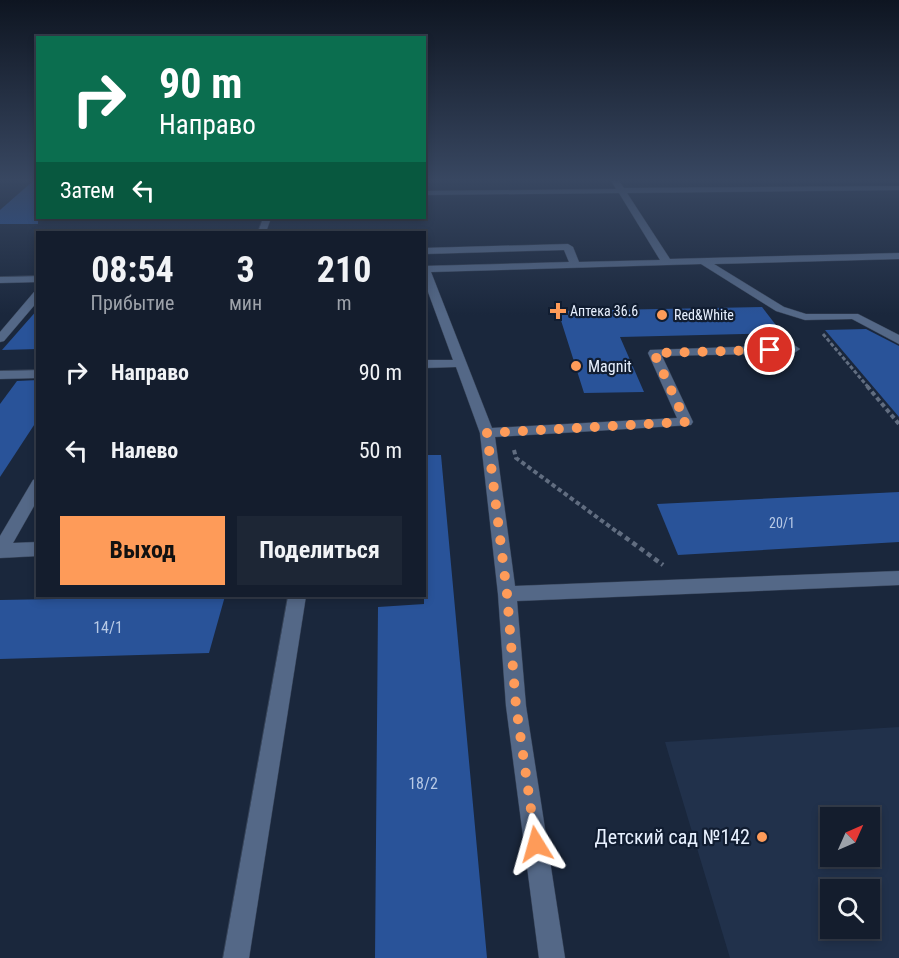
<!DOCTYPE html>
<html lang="ru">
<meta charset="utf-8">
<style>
:root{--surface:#141d2d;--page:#1d2635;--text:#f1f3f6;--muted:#9da2aa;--line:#333b49;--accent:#fe9b59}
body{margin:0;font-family:"Roboto Condensed",sans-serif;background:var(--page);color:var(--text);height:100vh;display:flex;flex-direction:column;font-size:22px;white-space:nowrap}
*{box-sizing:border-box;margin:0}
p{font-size:20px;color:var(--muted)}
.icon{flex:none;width:33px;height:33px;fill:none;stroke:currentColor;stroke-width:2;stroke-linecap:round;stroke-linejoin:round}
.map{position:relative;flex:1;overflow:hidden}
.panel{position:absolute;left:36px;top:231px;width:390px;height:366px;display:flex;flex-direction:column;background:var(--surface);border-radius:0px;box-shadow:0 3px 9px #0003,0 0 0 2px var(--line)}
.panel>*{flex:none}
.banner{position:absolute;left:36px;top:36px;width:390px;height:183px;border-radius:0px;box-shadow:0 3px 9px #0003,0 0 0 2px var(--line);background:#0b6e4f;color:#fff;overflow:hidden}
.needle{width:39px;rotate:45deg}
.controls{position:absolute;left:820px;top:807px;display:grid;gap:12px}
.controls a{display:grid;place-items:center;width:60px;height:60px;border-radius:0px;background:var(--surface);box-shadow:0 3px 9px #0003,0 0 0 2px var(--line);font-size:30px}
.pin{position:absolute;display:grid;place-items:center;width:51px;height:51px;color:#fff;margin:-26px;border:3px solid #fff;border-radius:50%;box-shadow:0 2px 6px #0007}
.me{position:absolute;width:66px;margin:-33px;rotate:352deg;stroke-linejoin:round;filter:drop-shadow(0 0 4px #0008)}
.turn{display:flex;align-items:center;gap:21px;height:126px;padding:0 24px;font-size:27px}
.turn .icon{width:78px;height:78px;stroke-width:2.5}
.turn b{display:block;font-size:42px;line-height:51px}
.then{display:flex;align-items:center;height:57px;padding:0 24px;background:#0003;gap:12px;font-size:22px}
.eta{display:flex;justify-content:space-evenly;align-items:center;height:102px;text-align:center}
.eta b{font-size:36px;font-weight:700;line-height:42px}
.action{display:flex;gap:12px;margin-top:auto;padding:12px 24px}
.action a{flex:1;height:69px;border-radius:0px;background:var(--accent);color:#111;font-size:24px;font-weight:700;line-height:69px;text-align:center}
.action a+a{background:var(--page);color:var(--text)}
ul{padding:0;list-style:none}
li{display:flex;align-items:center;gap:18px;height:78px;padding:0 24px}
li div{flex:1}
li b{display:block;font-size:22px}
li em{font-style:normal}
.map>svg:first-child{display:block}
.built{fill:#21314b;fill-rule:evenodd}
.building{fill:#295399}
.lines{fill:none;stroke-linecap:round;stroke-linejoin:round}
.minor-casing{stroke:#374357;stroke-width:1}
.path-far2{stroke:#616d80;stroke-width:3;stroke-dasharray:4 2;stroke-linecap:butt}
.path-far1{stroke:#616d80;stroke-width:4;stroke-dasharray:4.5 3;stroke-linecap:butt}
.path{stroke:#616d80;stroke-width:4.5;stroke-dasharray:5 4;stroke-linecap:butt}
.minor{fill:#546887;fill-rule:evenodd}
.route{stroke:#fe9b59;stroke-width:10;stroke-dasharray:0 18}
.poi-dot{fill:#fe9b59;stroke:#111d31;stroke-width:2}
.labels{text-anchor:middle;stroke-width:4.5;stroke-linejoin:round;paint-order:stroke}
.far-poi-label{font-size:14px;fill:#e8f1ff;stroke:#111d31;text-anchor:start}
.number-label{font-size:14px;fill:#b8cae6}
.poi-label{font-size:16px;fill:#e8f1ff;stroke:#111d31;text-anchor:start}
.near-number-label{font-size:16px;fill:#b8cae6}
.near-poi-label{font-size:20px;fill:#e8f1ff;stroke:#111d31;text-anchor:end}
</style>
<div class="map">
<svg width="899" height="958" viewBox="0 0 899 958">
<rect width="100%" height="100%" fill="#1a273c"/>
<path class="built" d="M899,727v231h-169l-65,-216zM831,818h39v38h-39zM831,890h39v38h-39z"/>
<g class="building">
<polygon points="33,181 38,181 38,224 0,224 0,210"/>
<polygon points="762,307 782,333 620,337 644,392 584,393 558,311"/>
<polygon points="38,309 38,349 2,350"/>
<polygon points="866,329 899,346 899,417 825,330"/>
<polygon points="38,380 38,419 0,477 0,404 17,381"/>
<polygon points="424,455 441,455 487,958 375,958 378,607 424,604"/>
<polygon points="899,492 899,542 678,555 657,504"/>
<polygon points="225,596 209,653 0,659 0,600"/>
</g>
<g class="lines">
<g class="minor-casing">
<g id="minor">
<polygon points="611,181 619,181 624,188 899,186 899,190 627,193 670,259 899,253 899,259 714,264 784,307 806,314 858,314 899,335 899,344 852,319 805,320 776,311 701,264 431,272 492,428 677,418 648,353 650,350 794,345 800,349 794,353 662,356 693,422 691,425 495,437 515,586 899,571 899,585 517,601 526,706 565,958 539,958 506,706 498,594 480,433 456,367 424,368 424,360 453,360 424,281 424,266 569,262 564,250 424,254 424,248 568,244 573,247 579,262 660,260 619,193 424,195 424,191 616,189"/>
<polygon points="263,218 271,218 266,232 258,232"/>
<polygon points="38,276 38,282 0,283 0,277"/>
<polygon points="38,291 38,301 4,341 0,342 0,332 34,292"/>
<polygon points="38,370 38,378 0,379 0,371"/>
<polygon points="38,478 38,499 13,543 38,542 38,556 0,558 0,536 33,480"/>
<polygon points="288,596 306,596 249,958 223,958"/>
</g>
</g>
<polyline class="path-far2" points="823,334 868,387"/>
<g class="path-far1">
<polyline points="867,386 899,424"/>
<polyline points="514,450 516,458 620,534"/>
</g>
<polyline class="path" points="618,532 663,565"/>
<use href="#minor" class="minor"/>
</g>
<linearGradient id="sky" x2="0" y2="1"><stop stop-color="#0e1521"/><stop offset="0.57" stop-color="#384761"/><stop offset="1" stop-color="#384761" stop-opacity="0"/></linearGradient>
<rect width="899" height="315" fill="url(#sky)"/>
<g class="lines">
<polyline class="route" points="536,844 516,706 507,594 487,433 686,422 654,353 770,350"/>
</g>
<g class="poi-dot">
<path d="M555 302h6v6h6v6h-6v6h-6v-6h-6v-6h6z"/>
<circle cx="662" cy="315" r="6"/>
<circle cx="576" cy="366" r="6"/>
<circle cx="762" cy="837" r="6"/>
</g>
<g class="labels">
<g class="far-poi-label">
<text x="570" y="316">Аптека 36.6</text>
<text x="674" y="320">Red&amp;White</text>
</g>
<g class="number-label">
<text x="782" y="528">20/1</text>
</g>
<g class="poi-label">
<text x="588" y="372">Magnit</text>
</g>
<g class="near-number-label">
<text x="108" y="633">14/1</text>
<text x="423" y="789">18/2</text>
</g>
<g class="near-poi-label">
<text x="750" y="844">Детский сад №142</text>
</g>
</g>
</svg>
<div class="controls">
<a><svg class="needle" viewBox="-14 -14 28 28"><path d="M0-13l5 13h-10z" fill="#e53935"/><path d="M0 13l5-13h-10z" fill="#9da2aa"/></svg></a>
<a><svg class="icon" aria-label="search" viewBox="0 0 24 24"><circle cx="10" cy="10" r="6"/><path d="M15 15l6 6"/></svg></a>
</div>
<div class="pin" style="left:770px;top:350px;background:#d93025"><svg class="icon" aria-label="arrive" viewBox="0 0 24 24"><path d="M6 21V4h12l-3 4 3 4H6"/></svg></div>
<svg class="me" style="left:536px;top:844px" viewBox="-20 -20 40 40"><path d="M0-17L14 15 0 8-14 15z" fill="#fe9b59" stroke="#fff" stroke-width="4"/></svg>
<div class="banner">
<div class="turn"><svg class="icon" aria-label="right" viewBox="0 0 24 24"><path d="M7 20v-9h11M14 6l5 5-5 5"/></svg><div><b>90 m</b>Направо</div></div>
<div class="then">Затем<svg class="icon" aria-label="left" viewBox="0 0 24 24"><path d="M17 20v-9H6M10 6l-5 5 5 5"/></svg></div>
</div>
<section class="panel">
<div class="eta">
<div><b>08:54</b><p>Прибытие</p></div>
<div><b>3</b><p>мин</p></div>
<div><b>210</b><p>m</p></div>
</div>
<ul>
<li><svg class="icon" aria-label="right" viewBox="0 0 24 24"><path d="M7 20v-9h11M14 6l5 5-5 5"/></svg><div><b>Направо</b></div><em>90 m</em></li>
<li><svg class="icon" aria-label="left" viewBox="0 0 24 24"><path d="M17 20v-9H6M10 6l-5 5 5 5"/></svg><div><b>Налево</b></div><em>50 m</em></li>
</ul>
<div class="action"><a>Выход</a><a>Поделиться</a></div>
</section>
</div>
